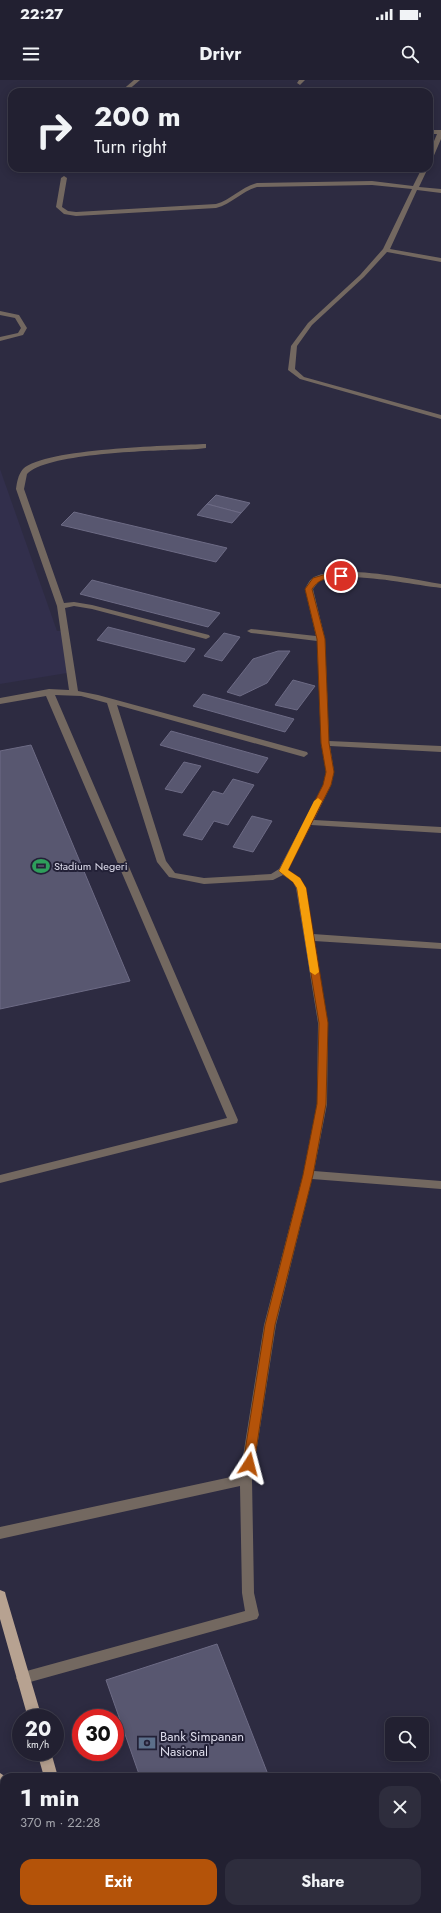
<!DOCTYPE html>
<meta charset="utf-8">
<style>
:root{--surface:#222031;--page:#2e2d3d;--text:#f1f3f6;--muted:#a2a3ab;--line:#3f3e4d;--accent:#b45309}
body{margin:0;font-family:Jost,sans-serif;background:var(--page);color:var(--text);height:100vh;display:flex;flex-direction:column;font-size:15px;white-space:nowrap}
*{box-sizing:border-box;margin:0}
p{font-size:13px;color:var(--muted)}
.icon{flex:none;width:22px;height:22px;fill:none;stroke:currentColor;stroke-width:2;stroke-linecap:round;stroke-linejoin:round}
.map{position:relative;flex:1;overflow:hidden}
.details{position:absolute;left:0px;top:1693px;width:441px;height:140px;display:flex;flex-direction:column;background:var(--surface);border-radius:12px 12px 0 0;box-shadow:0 2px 10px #0003,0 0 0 1px var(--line)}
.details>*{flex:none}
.top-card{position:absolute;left:8px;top:8px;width:425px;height:84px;border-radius:12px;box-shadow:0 2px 10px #0003,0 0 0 1px var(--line);background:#222031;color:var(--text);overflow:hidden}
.tools{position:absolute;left:385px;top:1637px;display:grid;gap:8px}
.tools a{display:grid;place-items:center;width:44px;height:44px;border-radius:8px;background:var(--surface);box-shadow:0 2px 10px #0003,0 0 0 1px var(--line);font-size:20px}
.speed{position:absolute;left:12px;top:1629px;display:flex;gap:8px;font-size:20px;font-weight:700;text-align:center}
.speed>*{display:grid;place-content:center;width:52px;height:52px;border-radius:50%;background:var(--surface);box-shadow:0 2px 10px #0003,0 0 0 1px var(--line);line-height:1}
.speed small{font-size:10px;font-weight:400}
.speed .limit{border:6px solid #d22;background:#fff;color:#111}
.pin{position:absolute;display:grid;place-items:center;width:34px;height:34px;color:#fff;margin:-17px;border:2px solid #fff;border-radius:50%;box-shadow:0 1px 4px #0007}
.me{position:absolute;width:44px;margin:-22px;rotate:9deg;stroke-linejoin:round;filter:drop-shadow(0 0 3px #0008)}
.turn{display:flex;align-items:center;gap:14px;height:84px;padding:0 20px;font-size:18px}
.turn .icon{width:52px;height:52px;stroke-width:2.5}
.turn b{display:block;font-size:28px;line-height:34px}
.round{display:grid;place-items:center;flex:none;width:42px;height:42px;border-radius:12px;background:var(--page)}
.overview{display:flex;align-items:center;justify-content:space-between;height:68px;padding:0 20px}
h1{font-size:24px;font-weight:700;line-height:30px}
.action{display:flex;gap:8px;margin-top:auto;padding:8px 20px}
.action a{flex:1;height:46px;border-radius:12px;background:var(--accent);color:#fff;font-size:16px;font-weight:700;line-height:46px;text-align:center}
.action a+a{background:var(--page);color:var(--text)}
.status{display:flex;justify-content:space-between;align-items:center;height:28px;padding:0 20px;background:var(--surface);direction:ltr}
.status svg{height:11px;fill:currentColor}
header{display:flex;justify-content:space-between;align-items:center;height:52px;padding:0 20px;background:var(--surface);font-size:18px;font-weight:700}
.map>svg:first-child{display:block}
.built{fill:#322f4c}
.building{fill:#585770;stroke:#6d6b85}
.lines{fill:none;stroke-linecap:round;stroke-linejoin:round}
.minor{fill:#736860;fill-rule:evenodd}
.major{fill:#b7a291;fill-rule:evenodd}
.route{fill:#b45309;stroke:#753606}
.slow{fill:#f59e0b}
.labels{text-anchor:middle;stroke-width:4;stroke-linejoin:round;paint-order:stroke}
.poi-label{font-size:11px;fill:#dfdeed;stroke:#232137;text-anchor:start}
.near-poi-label{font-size:13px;fill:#dfdeed;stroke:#232137;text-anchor:start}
</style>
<div class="status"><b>22:27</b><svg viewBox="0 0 49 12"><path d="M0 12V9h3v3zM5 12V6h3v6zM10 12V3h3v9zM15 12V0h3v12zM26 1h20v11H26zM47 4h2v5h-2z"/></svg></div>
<header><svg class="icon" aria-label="menu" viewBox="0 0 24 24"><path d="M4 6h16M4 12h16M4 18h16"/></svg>Drivr<svg class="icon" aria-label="search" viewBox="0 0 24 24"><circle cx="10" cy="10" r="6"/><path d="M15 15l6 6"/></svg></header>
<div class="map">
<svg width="441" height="1833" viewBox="0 0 441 1833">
<rect width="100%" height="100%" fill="#2d2b41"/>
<polygon class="built" points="0,389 57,551 62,551 67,593 0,604"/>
<g class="building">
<polygon points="216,415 250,423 241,433 207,424"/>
<polygon points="207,424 241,433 232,443 197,435"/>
<polygon points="74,432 227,468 216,482 61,445"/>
<polygon points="92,500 220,533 208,547 80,514"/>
<polygon points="108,547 195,569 185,582 97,560"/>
<polygon points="224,553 240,557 222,581 204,576"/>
<polygon points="278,571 290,571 267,603 240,616 227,612 253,579"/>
<polygon points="293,600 315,606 297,630 275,625"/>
<polygon points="203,614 294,639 285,652 193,626"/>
<polygon points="171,651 268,678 258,693 160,665"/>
<polygon points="31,665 130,901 0,929 0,671"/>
<polygon points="184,682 201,686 182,713 165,709"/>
<polygon points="233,699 254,705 228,745 214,741 202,760 183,755 213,711 223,714"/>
<polygon points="252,736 272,741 253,772 233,767"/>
<polygon points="217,1564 269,1697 140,1697 106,1600"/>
<polygon points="185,1829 301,1829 290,1833 187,1833"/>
</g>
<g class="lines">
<g class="minor">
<polygon points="134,0 140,0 126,12 120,12"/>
<polygon points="299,0 305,0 300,5 297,3"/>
<polygon points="429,50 441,50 441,59 432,80 429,82 429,73 437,54 429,54"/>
<path d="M422,88h6l-9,19 22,2v4l-24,-3 -27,59 51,9v4l-54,-10 -23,25 -52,48 -15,21 -2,23 9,8 137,38v4l-141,-40 -12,-9 3,-24 17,-23 52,-48 23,-26 29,-60 -40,-4 -115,2c-15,4 -25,17 -41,21l-140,8 -12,-2 -8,-7 5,-29 3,-2 3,2 -5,29 6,4 8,1 140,-8c15,-4 25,-17 41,-21l115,-2 41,5z"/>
<polygon points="0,231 19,235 27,248 23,255 0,261 0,257 18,253 21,248 15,238 0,235"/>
<path d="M203,364h3v4c-11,2 -23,1 -34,2 -30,1 -126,4 -145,24l-3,15 40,114 10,-1 18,3 117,30 1,2 -4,2 -114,-30 -18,-3 -9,2 13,83 20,4 209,57 1,2 -4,3 -187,-52 49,156 9,12 29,5 67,-4 8,-5 44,-84 3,-13 -5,-29 -4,-102 -66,-8 -4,-2 4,-2 65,7 -11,-47c2,-4 5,-10 9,-12 28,-13 96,2 127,7v4c-34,-4 -89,-17 -122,-7l-6,8 12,50 4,102 112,5v6l-111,-6 4,26 -3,13 -17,35 127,7v6l-130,-8 -23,45 11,8 7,10 7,46 128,9v6l-127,-8 14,82 -1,81 -13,67 127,10v8l-129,-10 -36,146 -24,154 2,114 5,22 -2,4 -234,65 -5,-2 -2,-4 2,-4 5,-2 222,-61 -3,-18 -2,-107 -240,53v-12l240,-52 24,-150 39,-150 14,-71 1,-81 -22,-135 -3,-6 -10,-7 -10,5 -69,4 -35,-7 -12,-15 -50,-159 -26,-7 -26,-1 183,425 -1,3 -4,1 -233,59v-8l227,-57 -181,-422 -46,8v-6l49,-9 20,1 -12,-84 -41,-117c1,-7 2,-14 7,-20 23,-21 145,-23 180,-25z"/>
</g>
<g class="major">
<polygon points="0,1510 5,1512 6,1516 42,1638 28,1638 0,1539"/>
<polygon points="37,1672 51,1672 58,1697 44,1697"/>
<polygon points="0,1693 6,1697 4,1697 4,1722 0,1720"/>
<polygon points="27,1829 41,1829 42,1833 28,1833"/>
<polygon points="82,1829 96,1829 97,1833 83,1833"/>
</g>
</g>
<path class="route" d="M330,493h11l4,3c-11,8 -20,-5 -33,13l13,50 4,104 5,29 -3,13 -43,85 12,8 6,10 22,135 -2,81 -13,71 -38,150 -21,139 -1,3 -4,1 -4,-1 -2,-3 22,-139 38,-150 14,-71 2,-81 -22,-135 -4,-6 -14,-11 44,-86 3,-13 -5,-29 -4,-104 -12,-50 8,-11z"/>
<polygon class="slow" points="318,718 322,721 288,790 300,798 306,808 319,892 315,895 310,892 297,808 293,802 279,791 314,721"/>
<defs>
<g id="stadium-bare" transform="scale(1.38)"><path d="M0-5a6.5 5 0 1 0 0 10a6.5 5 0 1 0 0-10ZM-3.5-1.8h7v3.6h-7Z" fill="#2e9e5b" stroke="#232137" stroke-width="2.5" paint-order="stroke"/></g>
<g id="bank-bare" transform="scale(1.38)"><path d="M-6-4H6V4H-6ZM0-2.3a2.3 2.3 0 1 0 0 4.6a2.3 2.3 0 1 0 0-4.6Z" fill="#5c6f8a" stroke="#232137" stroke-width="2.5" paint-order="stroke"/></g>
</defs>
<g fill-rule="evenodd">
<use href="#stadium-bare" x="41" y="786"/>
<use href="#bank-bare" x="147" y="1663"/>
</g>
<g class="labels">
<g class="poi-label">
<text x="54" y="790">Stadium Negeri</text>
</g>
<g class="near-poi-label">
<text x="160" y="1661">Bank Simpanan<tspan x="160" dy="15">Nasional</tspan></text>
</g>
</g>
</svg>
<div class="tools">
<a><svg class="icon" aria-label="search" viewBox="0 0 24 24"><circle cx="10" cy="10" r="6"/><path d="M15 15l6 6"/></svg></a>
</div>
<div class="speed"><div>20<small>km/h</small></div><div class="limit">30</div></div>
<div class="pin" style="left:341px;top:496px;background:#d93025"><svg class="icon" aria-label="arrive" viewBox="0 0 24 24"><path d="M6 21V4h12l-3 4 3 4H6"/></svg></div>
<svg class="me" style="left:249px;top:1384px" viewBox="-20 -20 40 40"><path d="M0-17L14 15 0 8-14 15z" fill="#b45309" stroke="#fff" stroke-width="4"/></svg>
<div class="top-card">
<div class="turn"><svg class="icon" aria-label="right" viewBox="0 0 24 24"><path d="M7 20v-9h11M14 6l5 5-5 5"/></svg><div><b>200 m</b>Turn right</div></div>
</div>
<section class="details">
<div class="overview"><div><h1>1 min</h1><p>370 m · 22:28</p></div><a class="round"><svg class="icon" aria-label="close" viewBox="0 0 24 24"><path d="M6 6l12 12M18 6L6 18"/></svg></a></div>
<div class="action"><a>Exit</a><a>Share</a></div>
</section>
</div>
